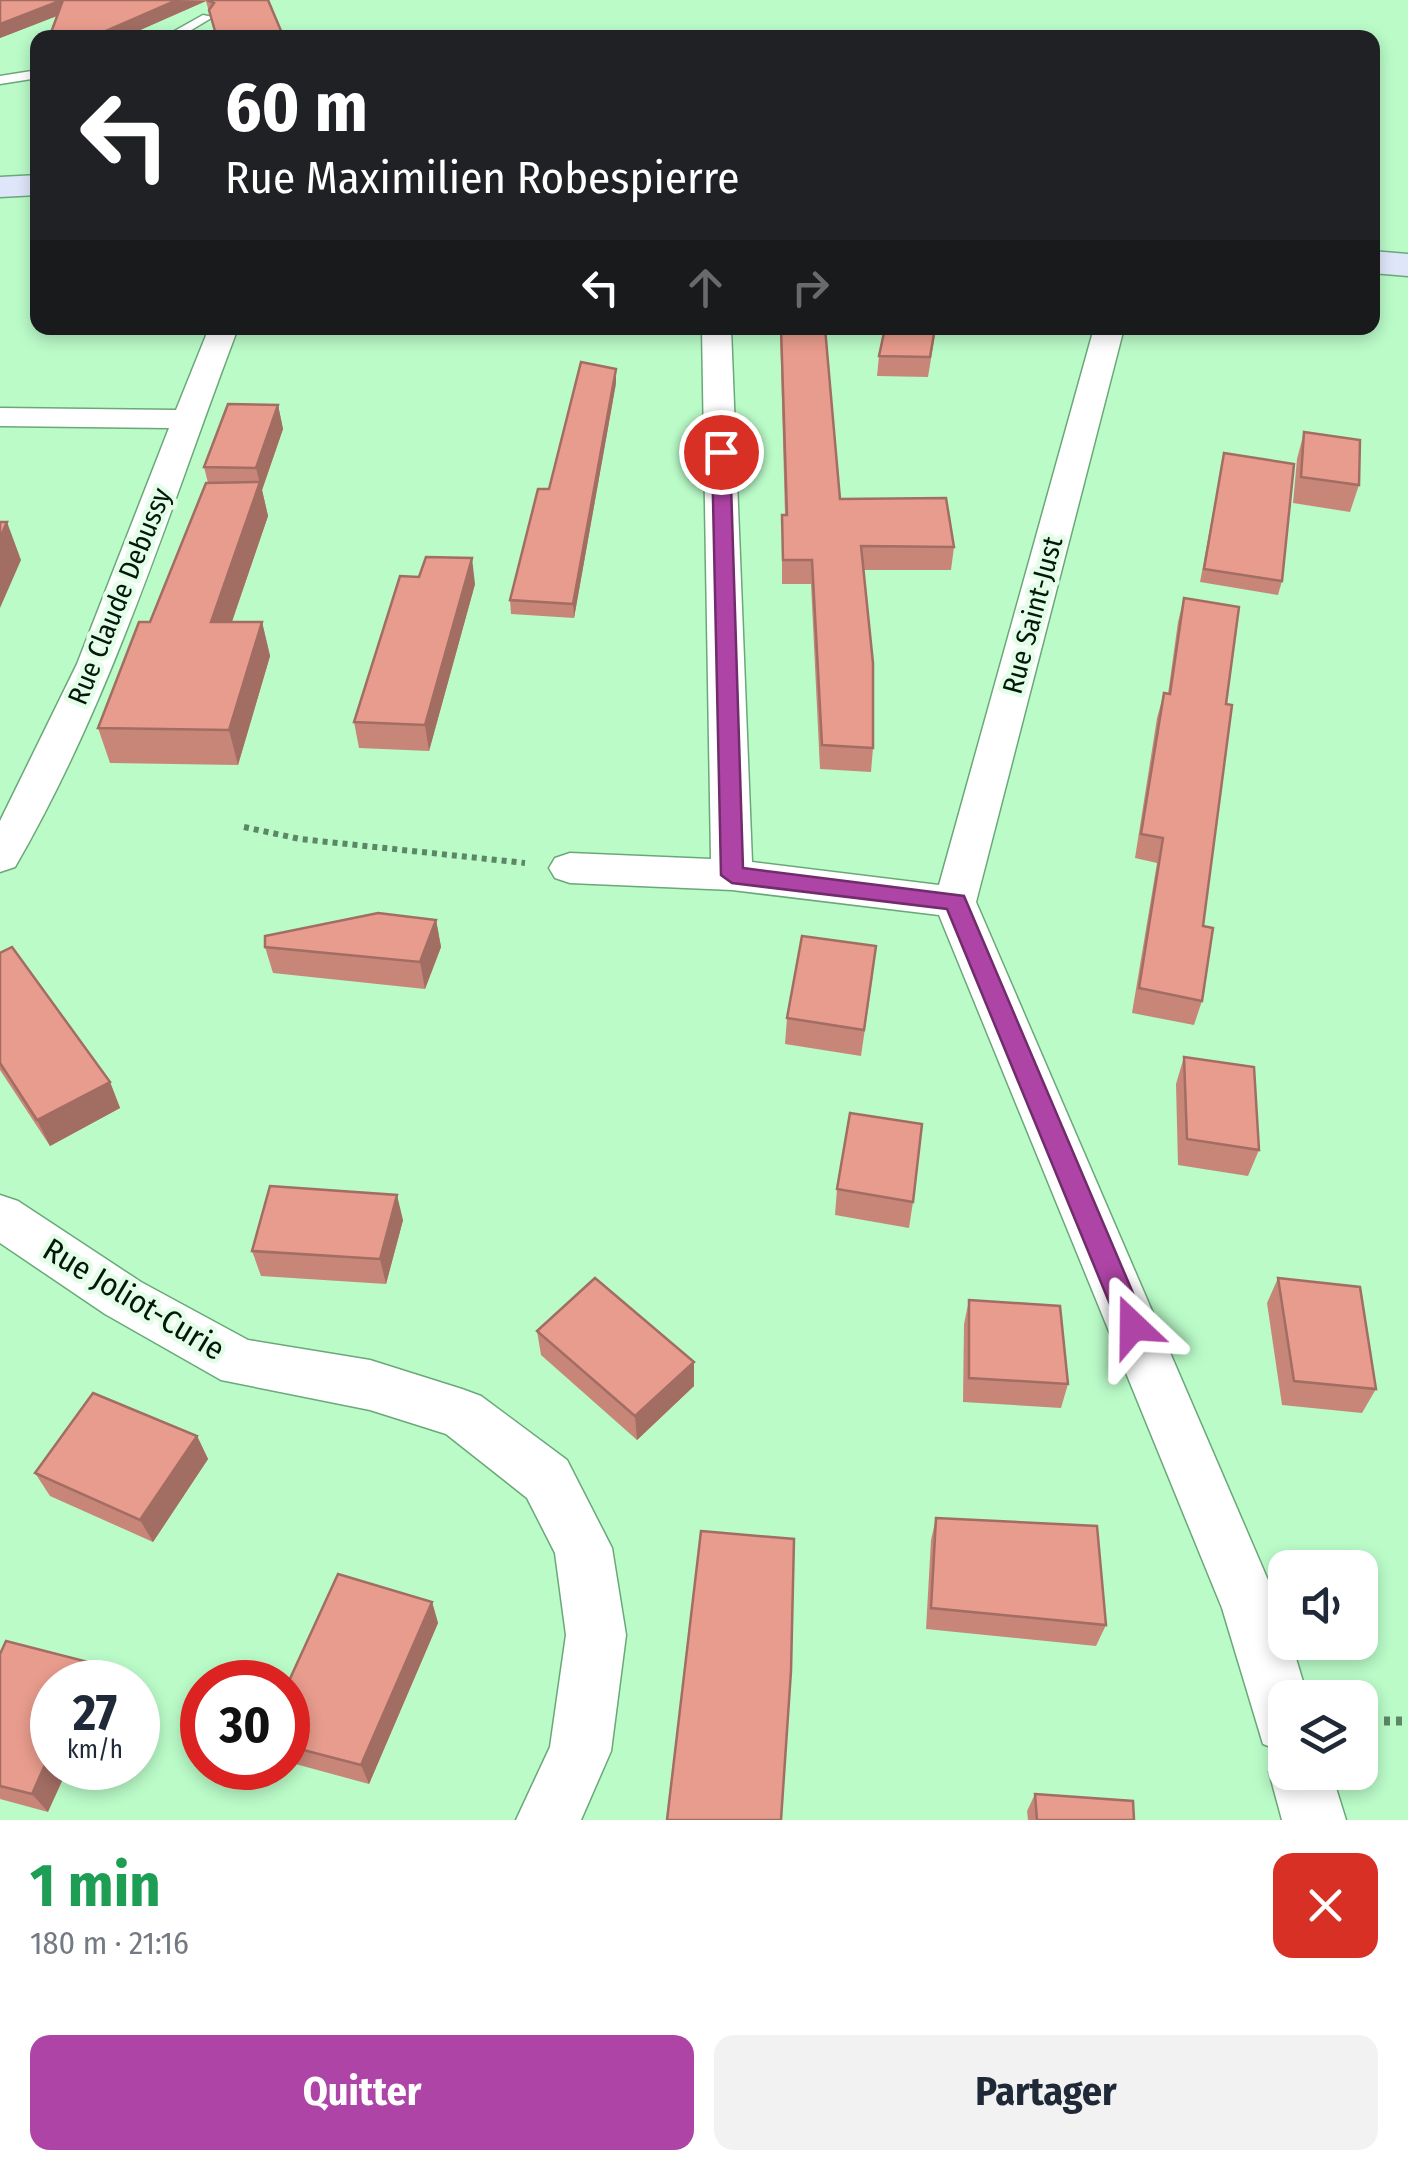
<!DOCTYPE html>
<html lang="fr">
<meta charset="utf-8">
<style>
:root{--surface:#fff;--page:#f2f2f3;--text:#1f2937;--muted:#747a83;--accent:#ae44a5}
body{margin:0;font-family:"Fira Sans Condensed",sans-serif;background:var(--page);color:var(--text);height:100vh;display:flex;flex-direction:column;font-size:38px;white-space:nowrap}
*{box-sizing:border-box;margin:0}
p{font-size:32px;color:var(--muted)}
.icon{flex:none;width:55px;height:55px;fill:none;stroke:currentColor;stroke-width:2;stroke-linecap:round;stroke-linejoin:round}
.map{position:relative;height:1820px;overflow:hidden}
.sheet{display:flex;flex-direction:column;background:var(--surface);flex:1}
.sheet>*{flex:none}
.hud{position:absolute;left:30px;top:30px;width:1350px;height:305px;border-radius:20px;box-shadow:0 5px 15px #0003;background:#202124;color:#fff;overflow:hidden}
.controls{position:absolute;left:1268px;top:1550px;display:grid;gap:20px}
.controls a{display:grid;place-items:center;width:110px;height:110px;border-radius:20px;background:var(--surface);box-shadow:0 5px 15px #0003;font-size:50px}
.speed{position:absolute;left:30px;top:1660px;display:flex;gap:20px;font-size:50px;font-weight:700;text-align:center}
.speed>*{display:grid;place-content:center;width:130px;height:130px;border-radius:50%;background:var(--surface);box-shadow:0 5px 15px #0003;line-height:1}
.speed small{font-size:25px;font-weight:400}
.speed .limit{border:15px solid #d22;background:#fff;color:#111}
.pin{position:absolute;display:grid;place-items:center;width:85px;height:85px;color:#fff;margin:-42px;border:5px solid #fff;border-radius:50%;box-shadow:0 2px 10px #0007}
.me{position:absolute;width:110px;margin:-55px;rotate:337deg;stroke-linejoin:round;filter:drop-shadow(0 0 8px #0008)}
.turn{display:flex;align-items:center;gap:35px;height:210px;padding:0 30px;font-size:45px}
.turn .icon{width:130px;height:130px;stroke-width:2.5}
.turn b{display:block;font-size:70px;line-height:85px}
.lanes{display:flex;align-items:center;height:95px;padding:0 30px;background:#0003;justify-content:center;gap:50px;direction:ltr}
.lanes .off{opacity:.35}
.round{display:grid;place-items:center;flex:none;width:105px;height:105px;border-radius:20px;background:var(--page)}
.head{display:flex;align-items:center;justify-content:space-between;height:170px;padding:0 30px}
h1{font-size:60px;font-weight:700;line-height:75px;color:#1e9e55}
.button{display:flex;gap:20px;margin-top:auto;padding:20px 30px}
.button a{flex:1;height:115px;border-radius:20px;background:var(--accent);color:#fff;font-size:40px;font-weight:700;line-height:115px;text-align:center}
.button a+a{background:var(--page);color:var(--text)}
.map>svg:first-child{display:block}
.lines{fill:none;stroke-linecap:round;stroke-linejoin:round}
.lane-casing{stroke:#6aa879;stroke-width:3}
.street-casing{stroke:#6aa879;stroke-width:3}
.secondary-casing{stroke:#6aa879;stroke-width:3}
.path-far1{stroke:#5b8766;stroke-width:6;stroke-dasharray:5 5;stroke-linecap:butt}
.path{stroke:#5b8766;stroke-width:9;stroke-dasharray:6 6;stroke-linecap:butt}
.lane{fill:#fff;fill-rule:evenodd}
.street{fill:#fff;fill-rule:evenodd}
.secondary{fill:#e0e6fa;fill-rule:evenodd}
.wall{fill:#c88679}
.shaded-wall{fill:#a26d63}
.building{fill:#e89c8d;stroke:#a26d63;stroke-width:2.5}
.route{fill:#ae44a5;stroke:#712c6b;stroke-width:2.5}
.labels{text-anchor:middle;stroke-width:9;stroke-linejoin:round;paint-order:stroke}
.street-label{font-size:28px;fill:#011908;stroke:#e4fde9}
.near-street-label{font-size:32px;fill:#011908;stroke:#e4fde9}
</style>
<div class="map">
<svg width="1408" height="1820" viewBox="0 0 1408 1820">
<rect width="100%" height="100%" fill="#bafbc8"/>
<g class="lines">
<g class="lane-casing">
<g id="lane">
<polygon points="203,15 213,17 178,38 162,38"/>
<polygon points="38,70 38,78 0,84 0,76"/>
</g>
</g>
<g class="street-casing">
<g id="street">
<path d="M209,328h29c-69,182 -125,370 -223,539l-15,5v-51l77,-157 92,-236 -169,-2v-18l176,2z"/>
<polygon points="702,328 731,328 752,862 939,885 1094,328 1124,328 976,902 1280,1608 1285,1642 1291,1642 1308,1698 1285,1698 1285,1772 1331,1772 1346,1820 1282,1820 1269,1772 1278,1750 1263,1744 1222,1608 939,915 732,890 570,883 555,878 549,868 555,858 570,853 711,859"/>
<polygon points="0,1195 18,1201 141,1282 248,1340 370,1360 462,1389 481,1396 567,1460 612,1548 626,1635 611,1751 581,1820 516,1820 550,1747 566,1635 555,1553 527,1498 446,1434 370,1410 221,1380 105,1314 0,1243"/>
</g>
</g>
<g class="secondary-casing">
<g id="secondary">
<polygon points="38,175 38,195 0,197 0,177"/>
<polygon points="1372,251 1408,254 1408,276 1372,273"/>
</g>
</g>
<polyline class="path-far1" points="244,827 300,839 525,863"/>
<polyline class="path" points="1360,1721 1408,1721"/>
<use href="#lane" class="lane"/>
<use href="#street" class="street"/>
<use href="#secondary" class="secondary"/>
</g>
<g class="wall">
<polygon points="0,0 268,0 284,38 216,38 206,1 122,38 49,38 57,16 0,38"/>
<polygon points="279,328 353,328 351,332 280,331"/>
<polygon points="780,328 840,499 954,547 951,570 864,570 873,748 871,772 820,769 811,584 782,584 782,515 785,515"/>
<polygon points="936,328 928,377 877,376 879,356"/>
<polygon points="616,383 574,618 511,614 510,600 549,489"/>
<polygon points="278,405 283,429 262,490 268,516 232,622 262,622 270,656 238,765 110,763 98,728 150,622 208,483 204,467"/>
<polygon points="1304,432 1359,485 1350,512 1293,503 1297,459"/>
<polygon points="1224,453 1282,581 1278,595 1200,582"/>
<polygon points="419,577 475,584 429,751 359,748 354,722"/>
<polygon points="1184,598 1226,704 1203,926 1202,1001 1194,1025 1132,1013 1157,863 1135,858 1157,718 1164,693 1168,694 1178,622"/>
<polygon points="436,920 441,947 425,989 273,973 265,947"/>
<polygon points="0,953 110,1082 120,1108 50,1146 0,1070"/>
<polygon points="873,973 861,1056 785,1044 787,1018"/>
<polygon points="1184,1057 1259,1150 1248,1176 1178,1165 1176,1084"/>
<polygon points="837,1189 913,1202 909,1228 835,1215"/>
<polygon points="403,1220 386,1284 261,1276 252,1251"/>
<polygon points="1278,1278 1376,1389 1362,1413 1282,1405 1267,1303"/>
<polygon points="969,1300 1068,1384 1061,1408 963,1402 964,1324"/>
<polygon points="537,1331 694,1362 694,1386 637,1440 541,1355"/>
<polygon points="197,1436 208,1459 153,1542 50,1496 35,1473"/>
<polygon points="936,1518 1106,1625 1096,1646 926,1629 931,1540"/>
<polygon points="432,1602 438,1623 369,1784 288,1762 288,1683"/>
<polygon points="0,1654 92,1663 106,1682 52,1682 48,1812 0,1799"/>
<polygon points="1035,1794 1134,1820 1028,1820 1027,1811"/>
</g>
<g class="shaded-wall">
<polygon points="62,0 67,12 0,38 0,24"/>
<polygon points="177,0 206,1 122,38 90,38"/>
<polygon points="616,369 616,383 574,618 573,604"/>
<polygon points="278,405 283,429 262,490 268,516 220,656 211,622 260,484 256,468"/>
<polygon points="7,522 21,560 0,608 0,538"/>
<polygon points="472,558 475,584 429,751 425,725"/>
<polygon points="262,622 270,656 238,765 229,730"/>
<polygon points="436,920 441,947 425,989 420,962"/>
<polygon points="110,1082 120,1108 50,1146 37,1120"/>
<polygon points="397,1195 403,1220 386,1284 380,1259"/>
<polygon points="694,1362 694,1386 637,1440 635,1416"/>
<polygon points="197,1436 208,1459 153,1542 140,1520"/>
<polygon points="432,1602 438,1623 369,1784 361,1765"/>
<polygon points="92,1663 106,1682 83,1682"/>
<polygon points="52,1749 52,1768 68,1768 48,1812 32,1794"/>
</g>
<g class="building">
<polygon points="0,0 62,0 0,24"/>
<polygon points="63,0 177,0 90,38 49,38"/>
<polygon points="207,0 268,0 284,38 217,38 209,10 214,3"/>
<polygon points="781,328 825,328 840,499 946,498 954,547 861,546 873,663 873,748 822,745 812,560 783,560 782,515 787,515"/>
<polygon points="885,328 935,328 930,357 879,356"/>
<polygon points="581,362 616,369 573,604 510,600 538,489 549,489"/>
<polygon points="228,404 278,405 256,468 204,467"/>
<polygon points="1304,432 1360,440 1359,485 1301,477"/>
<polygon points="1224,453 1294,464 1282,581 1204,569"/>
<polygon points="260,482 211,622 262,622 229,730 98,728 139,622 150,622 206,483"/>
<polygon points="0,522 7,522 0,538"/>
<polygon points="426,557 472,558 425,725 354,722 400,576 419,577"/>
<polygon points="1184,598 1239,607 1226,704 1232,705 1203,926 1213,928 1202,1001 1139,988 1163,838 1141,834 1164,693 1170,694"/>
<polygon points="378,913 436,920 420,962 265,947 265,936"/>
<polygon points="802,936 876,946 864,1030 787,1018"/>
<polygon points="12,947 110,1082 37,1120 0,1063 0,953"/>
<polygon points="1184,1057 1254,1067 1259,1150 1187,1139"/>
<polygon points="850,1113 922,1124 913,1202 837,1189"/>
<polygon points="270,1186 397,1195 380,1259 252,1251"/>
<polygon points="595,1278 694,1362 635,1416 537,1331"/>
<polygon points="1278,1278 1360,1287 1376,1389 1294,1381"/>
<polygon points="969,1300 1060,1306 1068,1384 969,1378"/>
<polygon points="93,1393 197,1436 140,1520 35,1473"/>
<polygon points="936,1518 1097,1526 1106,1625 931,1608"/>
<polygon points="701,1531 794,1539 791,1671 781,1820 667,1820"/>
<polygon points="338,1574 432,1602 361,1765 288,1746 288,1683"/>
<polygon points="6,1641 92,1663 83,1682 52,1682 52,1749 32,1794 0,1786 0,1654"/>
<polygon points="1035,1794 1133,1801 1134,1820 1037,1820"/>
</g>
<polygon class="route" points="721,447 730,452 743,868 964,896 1147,1326 1143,1335 1133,1338 1123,1335 1119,1326 947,909 732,883 721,875 712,452"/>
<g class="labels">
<g class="street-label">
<text transform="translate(119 596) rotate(-68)" y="10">Rue Claude Debussy</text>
<text transform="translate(1032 615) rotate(-75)" y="10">Rue Saint-Just</text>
</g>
<g class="near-street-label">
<text transform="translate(134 1299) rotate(31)" y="11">Rue Joliot-Curie</text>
</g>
</g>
</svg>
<div class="controls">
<a><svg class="icon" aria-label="sound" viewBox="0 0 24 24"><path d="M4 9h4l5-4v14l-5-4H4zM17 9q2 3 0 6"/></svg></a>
<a><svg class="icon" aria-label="layers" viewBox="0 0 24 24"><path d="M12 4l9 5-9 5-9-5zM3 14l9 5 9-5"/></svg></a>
</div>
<div class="speed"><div>27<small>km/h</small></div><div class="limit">30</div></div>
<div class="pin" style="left:721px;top:452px;background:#d93025"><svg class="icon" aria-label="arrive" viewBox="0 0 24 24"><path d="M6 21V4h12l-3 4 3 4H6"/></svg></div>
<svg class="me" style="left:1133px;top:1326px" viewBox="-20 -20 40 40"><path d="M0-17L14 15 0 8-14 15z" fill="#ae44a5" stroke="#fff" stroke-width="4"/></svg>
<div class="hud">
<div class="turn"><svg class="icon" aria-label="left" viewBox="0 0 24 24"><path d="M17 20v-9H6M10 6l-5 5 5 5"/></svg><div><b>60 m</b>Rue Maximilien Robespierre</div></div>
<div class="lanes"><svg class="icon" aria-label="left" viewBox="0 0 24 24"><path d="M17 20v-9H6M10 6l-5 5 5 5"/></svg><svg class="icon off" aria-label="ahead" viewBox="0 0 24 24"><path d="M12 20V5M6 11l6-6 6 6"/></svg><svg class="icon off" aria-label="right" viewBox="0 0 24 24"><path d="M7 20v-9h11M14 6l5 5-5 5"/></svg></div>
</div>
</div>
<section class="sheet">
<div class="head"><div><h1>1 min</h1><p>180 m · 21:16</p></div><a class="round" style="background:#d93025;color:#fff"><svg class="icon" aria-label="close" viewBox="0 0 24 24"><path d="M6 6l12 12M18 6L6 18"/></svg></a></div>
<div class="button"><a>Quitter</a><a>Partager</a></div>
</section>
